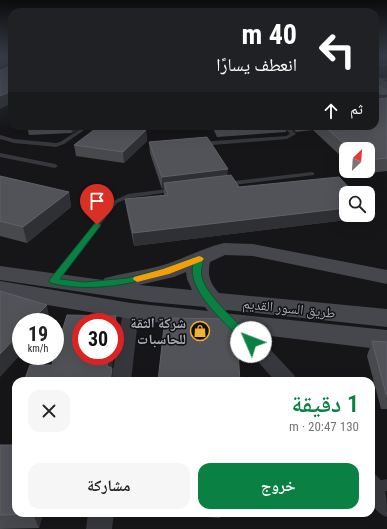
<!DOCTYPE html>
<html lang="ar">
<meta charset="utf-8">
<style>
:root{--surface:#fff;--page:#f6f6f6;--text:#222;--muted:#767676;--accent:#0b8043}
body{margin:0;font-family:"Roboto Condensed","Noto Naskh Arabic",sans-serif;background:var(--page);color:var(--text);direction:rtl;height:100vh;display:flex;flex-direction:column;font-size:15px;white-space:nowrap}
*{box-sizing:border-box;margin:0}
p{font-size:13px;color:var(--muted)}
.icon{flex:none;width:22px;height:22px;fill:none;stroke:currentColor;stroke-width:2;stroke-linecap:round;stroke-linejoin:round}
.map{position:relative;flex:1;overflow:hidden;direction:ltr}
.drawer{position:absolute;left:12px;top:377px;width:363px;height:140px;display:flex;flex-direction:column;background:var(--surface);border-radius:12px;box-shadow:0 4px 16px #0002;direction:rtl}
.drawer>*{flex:none}
.guide{position:absolute;left:8px;top:8px;width:371px;height:122px;border-radius:12px;box-shadow:0 4px 16px #0002;direction:rtl;background:#202124;color:#fff;overflow:hidden}
.needle{width:26px;rotate:25deg}
.buttons{position:absolute;left:339px;top:142px;display:grid;gap:8px}
.buttons a{display:grid;place-items:center;width:36px;height:36px;border-radius:8px;background:var(--surface);box-shadow:0 4px 16px #0002;font-size:20px}
.speed{position:absolute;left:12px;top:313px;display:flex;gap:8px;font-size:20px;font-weight:700;text-align:center}
.speed>*{display:grid;place-content:center;width:52px;height:52px;border-radius:50%;background:var(--surface);box-shadow:0 4px 16px #0002;line-height:1}
.speed small{font-size:10px;font-weight:400}
.speed .limit{border:6px solid #d22;background:#fff;color:#111}
.pin{position:absolute;display:grid;place-items:center;width:34px;height:34px;color:#fff;margin:-41px -17px;border-radius:50% 50% 50% 0;rotate:-45deg;box-shadow:0 0 4px #0007}
.pin .icon{rotate:45deg}
.me{position:absolute;width:44px;margin:-22px;rotate:314deg;stroke-linejoin:round;filter:drop-shadow(0 0 3px #0008)}
.turn{display:flex;align-items:center;gap:14px;height:84px;padding:0 16px;font-size:18px}
.turn .icon{width:52px;height:52px;stroke-width:2.5}
.turn b{display:block;font-size:28px;line-height:34px}
.then{display:flex;align-items:center;height:38px;padding:0 16px;background:#0003;gap:8px;font-size:15px}
.round{display:grid;place-items:center;flex:none;width:42px;height:42px;border-radius:12px;background:var(--page)}
.overview{display:flex;align-items:center;justify-content:space-between;height:68px;padding:0 16px}
h1{font-size:24px;font-weight:600;line-height:30px;color:var(--accent)}
.cta{display:flex;gap:8px;margin-top:auto;padding:8px 16px}
.cta a{flex:1;height:46px;border-radius:12px;background:var(--accent);color:#fff;font-size:16px;font-weight:600;line-height:46px;text-align:center}
.cta a+a{background:var(--page);color:var(--text)}
.map>svg:first-child{display:block}
.lines{fill:none;stroke-linecap:round;stroke-linejoin:round}
.lane{fill:#37383d;fill-rule:evenodd}
.street{fill:#37383d;fill-rule:evenodd}
.secondary{fill:#45474d;fill-rule:evenodd}
.wall{fill:#47494d}
.shaded-wall{fill:#2f3033}
.building{fill:#525359;stroke:#5f6168}
.route{fill:#0b8043;stroke:#07532c}
.slow{fill:#f59e0b}
.labels{text-anchor:middle;stroke-width:3;stroke-linejoin:round;paint-order:stroke}
.street-label{font-size:14px;fill:#a8adb8;stroke:#111113}
.poi-label{font-size:14px;font-weight:bold;fill:#a8adb8;stroke:#111113;text-anchor:end}
</style>
<div class="map">
<svg width="387" height="529" viewBox="0 0 387 529">
<rect width="100%" height="100%" fill="#161618"/>
<g class="lines">
<g class="lane">
<polygon points="375,63 387,64 387,66 375,65"/>
<polygon points="375,78 387,78 387,80 376,80"/>
<polygon points="85,126 90,126 64,144 56,147 14,143 0,139 0,135 14,139 56,143 60,142"/>
<polygon points="283,126 288,126 296,134 287,139 200,146 197,144 200,142 286,136 290,134"/>
<polygon points="0,153 55,164 58,166 55,168 0,157"/>
<polygon points="312,172 314,173 314,175 226,186 223,184 226,182"/>
<polygon points="175,188 177,189 177,191 129,198 117,203 56,283 50,283 49,281 50,279 113,201 128,194"/>
<polygon points="387,479 387,491 374,493 371,492 371,482"/>
</g>
<g class="street">
<polygon points="131,305 137,307 139,311 131,381 111,381 123,311 125,307"/>
<polygon points="231,317 237,319 268,347 294,375 297,381 275,381 254,357 225,327 222,323 225,319"/>
<path d="M371,472c16,8 16,26 16,45 -21,-8 -16,-26 -16,-45z"/>
<polygon points="88,513 114,513 112,529 86,529"/>
</g>
<g class="secondary">
<polygon points="375,75 387,82 387,90 383,89 375,83"/>
<path d="M224,243l29,1 134,26v14l-134,-28 -28,-1 -15,7c-3,13 0,22 9,31l168,16v18l-160,-17 -4,3 164,17v20l-256,-31 -131,-22v-16l131,22 77,8 -3,-4 -55,-5 -150,-22v-14l103,14 2,-2c18,-5 37,-7 55,-12 22,-6 42,-18 64,-23zM186,272l1,7 5,11 -53,-5 35,-8z"/>
</g>
</g>
<g class="wall">
<polygon points="387,91 387,171 360,174 357,171 368,171 368,149 346,149 346,161 313,130 296,132 290,126 375,126"/>
<polygon points="27,126 83,126 72,133 29,135"/>
<polygon points="212,126 287,126 286,132 217,137"/>
<polygon points="146,130 147,141 124,163 76,156 74,145"/>
<polygon points="149,142 227,175 239,187 346,215 364,215 363,218 134,246 127,212 125,199 164,195 164,189 162,189 150,153"/>
<polygon points="0,176 69,192 71,207 27,243 0,236"/>
<polygon points="372,341 387,342 387,409 381,409 367,356"/>
<polygon points="0,445 16,513 43,513 39,528 0,529"/>
<polygon points="145,513 220,513 220,518"/>
</g>
<g class="shaded-wall">
<polygon points="0,56 11,56 11,63 0,66"/>
<polygon points="12,91 12,103 0,109 0,96"/>
<polygon points="377,94 387,94 387,105 375,106 376,96"/>
<polygon points="71,126 83,126 72,133"/>
<polygon points="146,130 147,141 124,163 123,152"/>
<polygon points="228,169 227,181 164,183 164,189 162,189 162,177"/>
<polygon points="69,192 71,207 27,243 23,227"/>
<polygon points="346,208 346,215 364,215 363,218 134,246 133,233"/>
<polygon points="47,305 50,322 30,322"/>
<polygon points="116,316 118,330 115,349 115,323"/>
<polygon points="21,332 21,354 0,377 0,354"/>
<polygon points="109,356 114,356 110,381 107,366"/>
<polygon points="112,368 114,381 110,381"/>
<polygon points="34,513 43,513 39,528 33,514"/>
</g>
<g class="building">
<rect x="11" y="56" width="1" height="6"/>
<polygon points="12,65 12,91 0,96 0,70"/>
<polygon points="375,83 387,91 387,94 377,94 376,96 378,99 387,98 387,158 368,160 368,149 350,149 324,126 375,126"/>
<polygon points="99,126 108,126 146,130 123,152 74,145"/>
<polygon points="207,137 228,169 162,177 149,142"/>
<polygon points="231,175 239,187 339,177 354,193 346,193 346,208 133,233 125,199 168,195 164,183"/>
<polygon points="0,176 69,192 23,227 0,221"/>
<polygon points="0,291 47,305 30,322 21,322 21,332 0,354"/>
<polygon points="67,315 116,316 115,323 115,322 81,322 81,356 109,356 107,366 112,368 110,381 24,381 30,365 52,365 54,356 55,356 55,354"/>
<polygon points="165,318 230,319 236,325 240,381 158,381"/>
<polygon points="372,341 387,342 387,394 386,394"/>
<polygon points="0,445 16,445 16,513 34,513 33,514 0,515"/>
</g>
<linearGradient id="sky" x2="0" y2="1"><stop stop-color="#0c0c0d"/><stop offset="0.43" stop-color="#363c48"/><stop offset="1" stop-color="#363c48" stop-opacity="0"/></linearGradient>
<rect width="387" height="130" fill="url(#sky)"/>
<path class="route" d="M97,222l4,3 -41,54 25,3 42,-4 36,-9 33,-12h7l1,2c-2,7 -4,14 -1,21 6,18 38,46 52,59l2,3 -2,3h-8c-17,-17 -62,-55 -54,-81 -44,17 -96,31 -143,19l-1,-2 1,-2 45,-56z"/>
<polygon class="slow" points="199,256 202,257 204,259 202,261 169,274 137,282 133,279 134,277 163,269"/>
<defs>
<g id="shop-ring" transform="scale(1)"><circle r="9.5" fill="#111113" stroke="#f2b134" stroke-width="1.5"/><path d="M-5-2.5h2.3a2.7 3.5 0 0 1 5.4 0H5L5.5 6h-11ZM-1.5-2.5h3a1.5 2.3 0 0 0-3 0Z" fill="#f2b134"/></g>
</defs>
<g fill-rule="evenodd">
<use href="#shop-ring" x="200" y="331"/>
</g>
<g class="labels">
<g class="street-label">
<text transform="translate(289 308) rotate(6)" y="5">طريق السور القديم</text>
</g>
<g class="poi-label">
<text x="186" y="328">شركة الثقة<tspan x="186" dy="16">للحاسبات</tspan></text>
</g>
</g>
</svg>
<div class="buttons">
<a><svg class="needle" viewBox="-14 -14 28 28"><path d="M0-13l5 13h-10z" fill="#e53935"/><path d="M0 13l5-13h-10z" fill="#767676"/></svg></a>
<a><svg class="icon" aria-label="search" viewBox="0 0 24 24"><circle cx="10" cy="10" r="6"/><path d="M15 15l6 6"/></svg></a>
</div>
<div class="speed"><div>19<small>km/h</small></div><div class="limit">30</div></div>
<div class="pin" style="left:97px;top:225px;background:#d93025"><svg class="icon" aria-label="arrive" viewBox="0 0 24 24"><path d="M6 21V4h12l-3 4 3 4H6"/></svg></div>
<svg class="me" style="left:251px;top:342px" viewBox="-20 -20 40 40"><circle r="19" fill="#fff"/><path d="M0-13L10 11 0 6-10 11z" fill="#0b8043"/></svg>
<div class="guide">
<div class="turn"><svg class="icon" aria-label="left" viewBox="0 0 24 24"><path d="M17 20v-9H6M10 6l-5 5 5 5"/></svg><div><b>40 m</b>انعطف يسارًا</div></div>
<div class="then">ثم<svg class="icon" aria-label="ahead" viewBox="0 0 24 24"><path d="M12 20V5M6 11l6-6 6 6"/></svg></div>
</div>
<section class="drawer">
<div class="overview"><div><h1>1 دقيقة</h1><p>130 m · 20:47</p></div><a class="round"><svg class="icon" aria-label="close" viewBox="0 0 24 24"><path d="M6 6l12 12M18 6L6 18"/></svg></a></div>
<div class="cta"><a>خروج</a><a>مشاركة</a></div>
</section>
</div>
